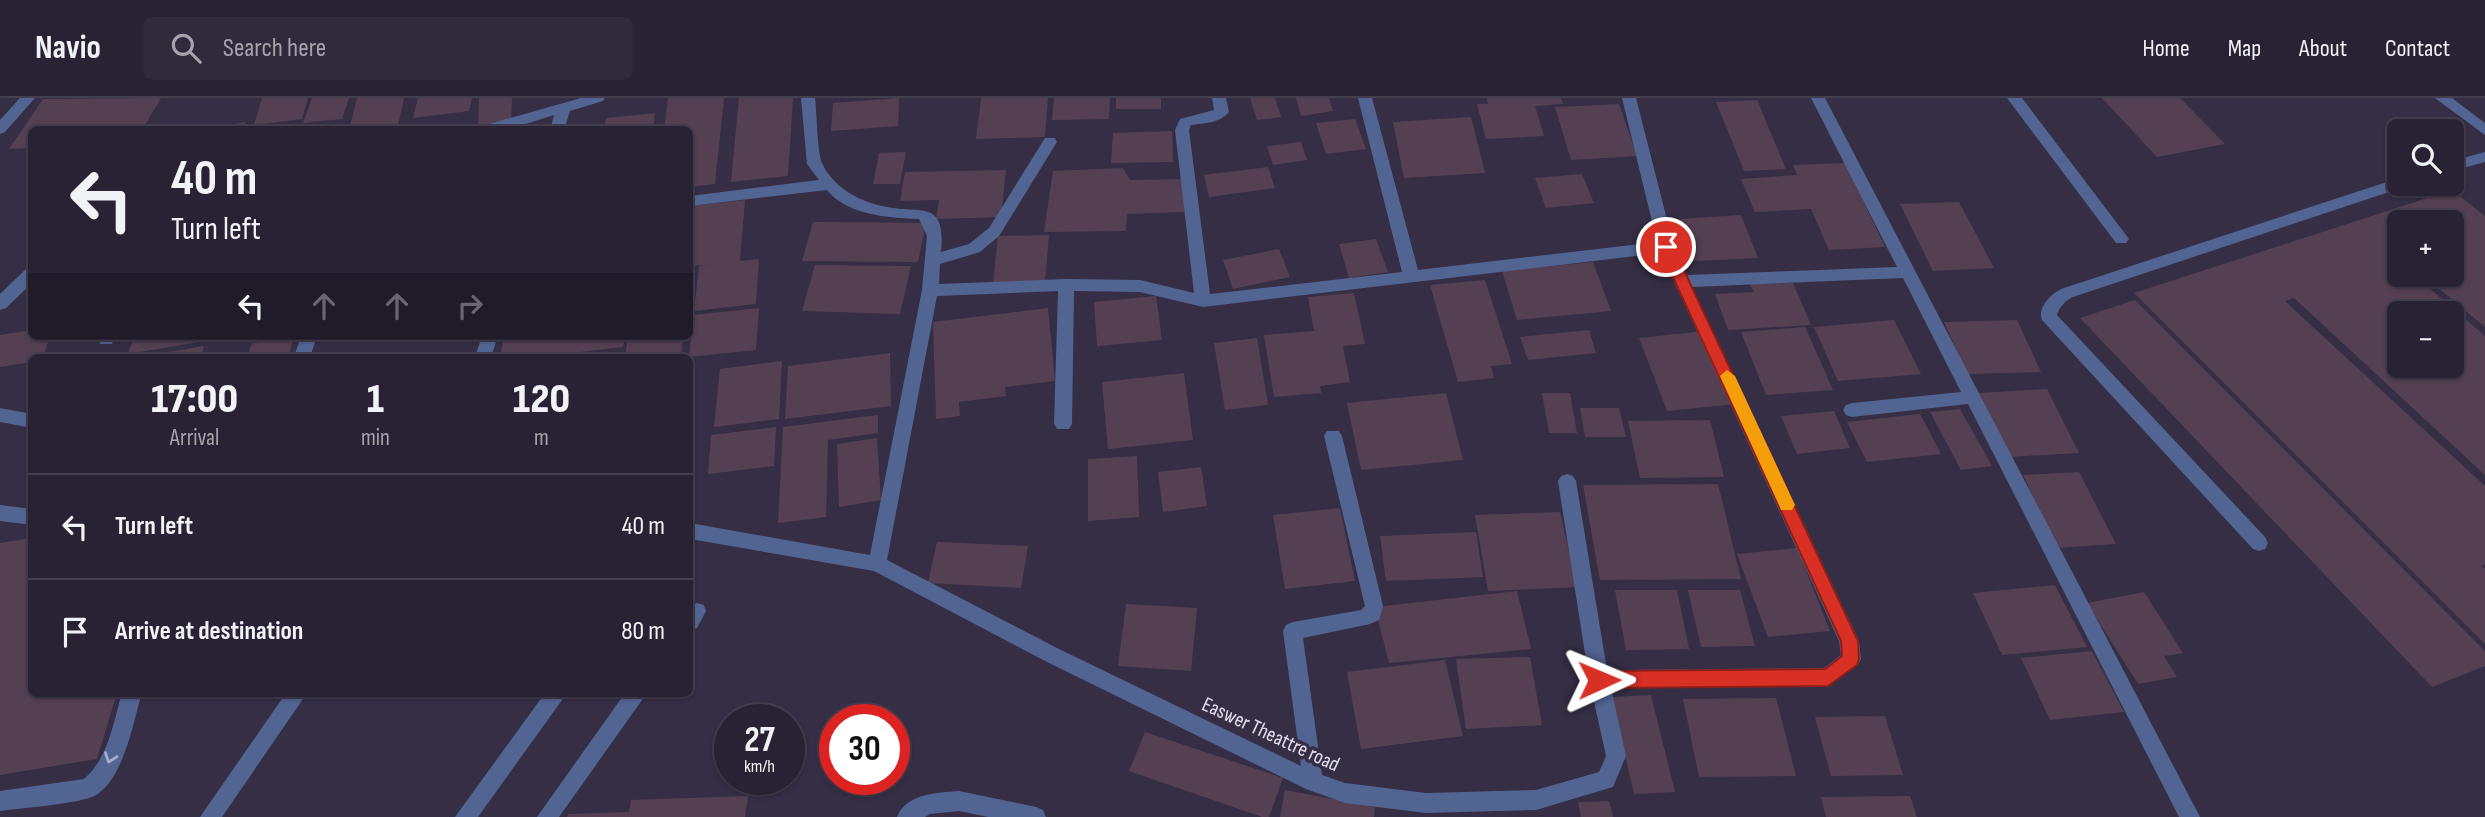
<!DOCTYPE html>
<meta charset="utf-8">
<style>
:root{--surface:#282234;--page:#302a3c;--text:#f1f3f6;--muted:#a5a4ac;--line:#443f4f}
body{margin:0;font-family:"Sofia Sans Condensed",sans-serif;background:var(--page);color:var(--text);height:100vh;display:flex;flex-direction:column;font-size:26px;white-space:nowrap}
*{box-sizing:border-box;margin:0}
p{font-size:23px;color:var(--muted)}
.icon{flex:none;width:38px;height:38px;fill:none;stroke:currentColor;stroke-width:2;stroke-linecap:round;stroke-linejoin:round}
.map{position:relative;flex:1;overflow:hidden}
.panel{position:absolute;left:28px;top:256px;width:665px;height:343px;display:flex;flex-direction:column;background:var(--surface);border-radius:10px;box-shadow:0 2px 5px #0004,0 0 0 2px var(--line)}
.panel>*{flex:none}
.banner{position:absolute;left:28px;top:28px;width:665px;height:214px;border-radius:10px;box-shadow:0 2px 5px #0004,0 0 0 2px var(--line);background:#282234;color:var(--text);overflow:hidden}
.fabs{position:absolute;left:2387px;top:21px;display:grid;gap:14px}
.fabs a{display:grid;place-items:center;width:77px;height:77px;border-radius:10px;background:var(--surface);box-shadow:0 2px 5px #0004,0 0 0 2px var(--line);font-size:35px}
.speed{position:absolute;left:714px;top:606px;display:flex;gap:14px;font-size:35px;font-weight:700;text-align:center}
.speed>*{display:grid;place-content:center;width:91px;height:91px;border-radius:50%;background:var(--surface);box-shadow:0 2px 5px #0004,0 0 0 2px var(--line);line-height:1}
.speed small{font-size:18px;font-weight:400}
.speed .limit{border:10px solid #d22;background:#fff;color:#111}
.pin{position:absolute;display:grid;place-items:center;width:60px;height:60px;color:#fff;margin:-30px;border:4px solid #fff;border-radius:50%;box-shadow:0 2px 7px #0007}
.me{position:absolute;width:77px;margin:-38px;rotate:89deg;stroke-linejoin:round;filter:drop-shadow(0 0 5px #0008)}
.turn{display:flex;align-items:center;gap:24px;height:147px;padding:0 28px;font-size:32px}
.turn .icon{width:91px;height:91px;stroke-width:2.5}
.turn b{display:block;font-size:49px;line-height:60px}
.lanes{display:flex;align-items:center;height:66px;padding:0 28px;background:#0003;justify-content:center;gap:35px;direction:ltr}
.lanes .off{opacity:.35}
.eta{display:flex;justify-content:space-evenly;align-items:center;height:119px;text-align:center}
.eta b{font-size:42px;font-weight:800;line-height:49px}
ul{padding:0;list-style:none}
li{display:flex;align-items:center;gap:21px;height:105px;padding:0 28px;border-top:2px solid var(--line)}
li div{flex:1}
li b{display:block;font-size:26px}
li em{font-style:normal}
header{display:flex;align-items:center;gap:42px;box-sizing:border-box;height:98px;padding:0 35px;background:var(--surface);border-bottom:2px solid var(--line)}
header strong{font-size:33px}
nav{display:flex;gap:38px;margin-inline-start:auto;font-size:24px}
.search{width:490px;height:63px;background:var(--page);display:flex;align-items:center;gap:18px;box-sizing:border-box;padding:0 24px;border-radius:10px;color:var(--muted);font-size:26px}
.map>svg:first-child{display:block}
.building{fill:#554053;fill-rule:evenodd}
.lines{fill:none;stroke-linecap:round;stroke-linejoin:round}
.minor{fill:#526592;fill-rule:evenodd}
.oneway{stroke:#a8aec9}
.route{fill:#d93025;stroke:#8d1f18;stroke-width:2}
.slow{fill:#f59e0b}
.labels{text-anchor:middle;stroke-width:7;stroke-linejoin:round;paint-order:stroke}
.street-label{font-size:21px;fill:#e2deed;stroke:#352e45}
</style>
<header>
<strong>Navio</strong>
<div class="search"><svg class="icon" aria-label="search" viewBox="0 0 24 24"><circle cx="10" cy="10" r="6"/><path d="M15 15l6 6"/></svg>Search here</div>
<nav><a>Home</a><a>Map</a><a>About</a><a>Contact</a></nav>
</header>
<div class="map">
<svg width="2485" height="719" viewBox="0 0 2485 719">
<rect width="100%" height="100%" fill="#352e45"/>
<g class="building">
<polygon points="161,0 142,32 32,32 32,50 9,51 43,1"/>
<polygon points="262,0 308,0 302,21 254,27"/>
<polygon points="312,0 349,0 342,21 303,25"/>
<polygon points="357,0 404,0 397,32 349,32"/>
<polygon points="418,0 472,0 469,13 413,20"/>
<polygon points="479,0 512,0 511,21 478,28"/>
<polygon points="668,0 724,0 715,86 690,89 690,32 664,32"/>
<polygon points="739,0 793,0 788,78 731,84"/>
<polygon points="899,0 898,28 831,33 833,5"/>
<polygon points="981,0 1048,0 1045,39 976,41"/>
<polygon points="1054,0 1110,0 1109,21 1052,22"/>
<rect x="1116" y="0" width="45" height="11"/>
<polygon points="1250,0 1275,0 1281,19 1257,22"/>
<polygon points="1296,0 1329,0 1333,13 1301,18"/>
<polygon points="1487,0 1561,0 1563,6 1535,8 1544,38 1486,41 1477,6 1488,6"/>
<polygon points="2102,0 2180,0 2225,46 2157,59"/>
<polygon points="1757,2 1786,71 1744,73 1716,4"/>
<polygon points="1619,6 1637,58 1571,62 1555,9"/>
<polygon points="655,15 653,32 604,32 606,20"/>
<polygon points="1471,19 1485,75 1404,80 1393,24"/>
<polygon points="1355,21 1366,51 1326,56 1316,25"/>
<polygon points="245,24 244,32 210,32 210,30"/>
<polygon points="1172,33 1173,64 1111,65 1113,35"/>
<polygon points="1301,44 1307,62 1273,67 1267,48"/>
<polygon points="906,54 900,86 873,86 879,55"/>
<polygon points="1845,65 1885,149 1829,152 1811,111 1755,114 1741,81 1797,77 1793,67"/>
<polygon points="1268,69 1275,90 1209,99 1204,77"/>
<polygon points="1123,70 1130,82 1184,81 1184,114 1127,116 1126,133 1044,134 1053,73"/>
<polygon points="1006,72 1001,119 936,121 939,102 900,103 905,74"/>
<polygon points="1582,76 1594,105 1546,110 1535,80"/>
<path d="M2452,92l33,26v111l-62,-52h29v-53h-53v36l-3,1 3,3v13h15l71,61v139l-191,-177 -9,3 200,185v78l-3,2 3,3v75l-351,-351zM2399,215h53v53h-53z"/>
<polygon points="745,102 740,163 759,161 756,206 694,213 699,168 709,167 690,168 690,108"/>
<polygon points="1959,104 1994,170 1933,173 1900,106"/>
<polygon points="1741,117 1758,160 1693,163 1679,121"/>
<polygon points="813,124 926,125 918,164 802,163"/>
<polygon points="1049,137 1045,184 993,185 998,138"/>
<polygon points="1376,141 1388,174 1349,180 1339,146"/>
<polygon points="1279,151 1290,179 1233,191 1223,162"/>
<polygon points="1593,164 1611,213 1517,222 1502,173"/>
<polygon points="815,167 911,168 900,216 802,213"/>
<polygon points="1485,182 1512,266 1491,268 1494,280 1458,284 1430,187"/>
<polygon points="1793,185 1811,227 1728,232 1715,196 1754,194 1750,186"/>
<polygon points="1354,195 1365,246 1343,248 1350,284 1320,288 1321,295 1274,299 1264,237 1314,233 1308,199"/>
<polygon points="1156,198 1162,242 1097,248 1094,204"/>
<polygon points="2135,202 2485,553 2485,568 2432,589 2080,220"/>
<polygon points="759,210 756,252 689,259 693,217"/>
<polygon points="1048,210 1055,283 1005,289 1006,298 959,304 960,318 936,321 933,224"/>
<polygon points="1894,222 1921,276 1838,283 1814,229"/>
<polygon points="2017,222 2041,274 1967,276 1944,224"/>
<polygon points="1805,229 1833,292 1766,297 1741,234"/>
<polygon points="32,232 32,238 50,238 43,259 32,259 32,264 0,269 0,237"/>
<polygon points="1589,232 1596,255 1528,262 1520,239"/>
<polygon points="1705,233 1736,306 1667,313 1639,240"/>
<polygon points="134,238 212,238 211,242 128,256"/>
<polygon points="504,238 625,238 623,249 537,259 500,259"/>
<polygon points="628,238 683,238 681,259 625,259"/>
<polygon points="294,240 288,259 247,259 252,245"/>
<polygon points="1257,240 1268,307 1225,312 1214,245"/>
<polygon points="204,248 201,259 147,259 147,258"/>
<polygon points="890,255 891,308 785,321 788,268"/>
<polygon points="782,263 779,321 714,329 720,271"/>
<polygon points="1184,275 1193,342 1108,351 1102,284"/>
<polygon points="2047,291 2079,355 2010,359 1979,295"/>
<polygon points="1446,295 1463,362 1361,372 1347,305"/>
<polygon points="1542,295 1570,295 1577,335 1549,335"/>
<polygon points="1580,310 1619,310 1626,339 1585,339"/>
<polygon points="1960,311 1992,368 1961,372 1930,314"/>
<polygon points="1834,313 1850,350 1797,356 1781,318"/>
<polygon points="1920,316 1941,356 1867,364 1847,324"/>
<polygon points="878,317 878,335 828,342 826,419 778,425 783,329"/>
<polygon points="1710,322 1724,379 1640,380 1628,323"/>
<polygon points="776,329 774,368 708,376 711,337"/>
<polygon points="877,340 881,402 839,409 837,346"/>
<polygon points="1137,358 1139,419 1088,423 1088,361"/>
<polygon points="1201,369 1207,408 1163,414 1158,374"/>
<polygon points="2079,374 2116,446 2057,450 2023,377"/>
<polygon points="1718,386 1741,481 1600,482 1583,387"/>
<polygon points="1340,410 1355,483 1285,491 1273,417"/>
<polygon points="1560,414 1577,489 1488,493 1475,417"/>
<polygon points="1476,434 1483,479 1386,483 1380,438"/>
<polygon points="32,440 32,595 117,595 97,661 0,677 0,445"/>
<polygon points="937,444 1028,448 1021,490 928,485"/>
<polygon points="1797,450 1830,533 1768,539 1737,456"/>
<polygon points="2055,487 2087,549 2002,557 1973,495"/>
<polygon points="1615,492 1677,492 1689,551 1626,552"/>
<polygon points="1688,492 1740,492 1755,548 1701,549"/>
<polygon points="1517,493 1531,551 1389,565 1375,509"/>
<polygon points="2144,494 2183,555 2164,558 2177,579 2138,586 2087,505"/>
<polygon points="1126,506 1197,510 1191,573 1118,568"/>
<polygon points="2092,553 2124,614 2050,622 2021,560"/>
<polygon points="1530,559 1542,627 1466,631 1456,561"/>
<polygon points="1445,562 1463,638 1361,651 1347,574"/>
<polygon points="1651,597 1675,694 1634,696 1612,599"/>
<polygon points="1776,600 1796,678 1699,679 1683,601"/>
<polygon points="1885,618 1903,677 1831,678 1815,619"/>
<polygon points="1145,634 1283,680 1269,719 1262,719 1129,673"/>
<polygon points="1285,692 1375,709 1374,719 1280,719"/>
<polygon points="748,698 745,719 567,719 568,716 629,714 631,702"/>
<polygon points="1910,698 1917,719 1826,719 1821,699"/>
<polygon points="1609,703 1613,719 1581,719 1578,704"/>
</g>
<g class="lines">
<g class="minor">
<polygon points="20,0 35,0 5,34 0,36 0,22"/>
<polygon points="581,0 605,0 603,3 570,13 564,32 550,32 554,17 506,32 480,32 482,28"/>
<path d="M801,0h14c2,14 2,54 7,65 11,25 40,40 65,44 35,7 59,-8 54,45l28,-8 20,-16 56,-90h10l2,4 -58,94 -19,16 -40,12 -1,20 127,-5 74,1 54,13 -19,-163 5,-11 34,-9 -2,-12h14l3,14c-9,11 -24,11 -38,13l-2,5 21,164 192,-22 -44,-174h14l46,172 239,-28 -35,-144h14l38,149 13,28 210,-8 -86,-169h14l375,719h-21l-211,-413 -116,13 -6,-2 -3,-5 3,-5 6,-2 109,-11 -58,-114 -211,9 167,354 2,18 -3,6 -30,21 -217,2 15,68 -13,31 -77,23 -110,3 -81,-10 -39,-14 -259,-127 -173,-91 -184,-32v-16l180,32 52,-265 5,-54 -8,-17c-31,-1 -72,-4 -92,-29l-137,16v-10l129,-16 -12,-16zM1661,155l178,388 2,14 -17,13 -217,2 -31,-189 -3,-5 -6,-2 -6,2 -3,5 31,198 17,77 -7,16 -63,18 -110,3 -81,-10 -23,-8 -19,-137 67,-14 9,-4 4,-14 -41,-170 -3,-5h-12l-3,5 41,170 -4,4 -68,12 -7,3 -3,6 18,135 -240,-116 -174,-90 50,-264 121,-5 -4,133 3,5h12l3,-5 2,-133 66,1 63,15z"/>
<polygon points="2007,0 2022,0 2126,137 2129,141 2126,145 2116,145"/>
<polygon points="2435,0 2452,0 2485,25 2485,37"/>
<polygon points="2485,54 2485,64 2452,73 2452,63"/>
<path d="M2399,80v6h7l-2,3 -331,110c-8,4 -13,9 -16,18l208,222 3,6 -3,6 -6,2 -6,-2 -211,-229c-5,-12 9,-26 19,-31z"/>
<polygon points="32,169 32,185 6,210 0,212 0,196 26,171"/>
<polygon points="99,238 115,238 112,246 100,246"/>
<polygon points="301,238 317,238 310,259 294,259"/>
<polygon points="482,238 498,238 491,259 475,259"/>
<polygon points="0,310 32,316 32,330 0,324"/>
<polygon points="0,407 32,411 32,427 0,423"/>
<polygon points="697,505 704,507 706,513 697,530 690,532 690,508"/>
<path d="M122,595h20c-9,29 -18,85 -46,102 -15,9 -76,13 -96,16v-20l84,-12c25,-22 29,-56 38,-86z"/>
<polygon points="286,595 307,595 222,719 200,719"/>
<polygon points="545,595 567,595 478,719 455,719"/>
<polygon points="625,595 647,595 559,719 537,719"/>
<path d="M959,693l77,16 7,3 3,7h-58l-29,-6 -29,3 -5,3h-28c10,-24 40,-24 62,-26z"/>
</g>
</g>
<defs><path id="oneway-chevron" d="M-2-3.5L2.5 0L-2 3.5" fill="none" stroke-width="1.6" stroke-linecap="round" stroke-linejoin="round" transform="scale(1.75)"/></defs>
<use class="oneway" href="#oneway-chevron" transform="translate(110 660) rotate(110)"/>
<polygon class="route" points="1666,144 1673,149 1858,543 1859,561 1857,567 1828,588 1599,590 1593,587 1590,582 1593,576 1599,573 1825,571 1842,558 1841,543 1659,149"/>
<polygon class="slow" points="1727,272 1735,278 1795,407 1792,412 1781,412 1779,407 1720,278"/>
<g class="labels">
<g class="street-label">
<text transform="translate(1271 636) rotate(25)" y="7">Easwer Theattre road</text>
</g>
</g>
</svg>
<div class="fabs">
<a><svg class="icon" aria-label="search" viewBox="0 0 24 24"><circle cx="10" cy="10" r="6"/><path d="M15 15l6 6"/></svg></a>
<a>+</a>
<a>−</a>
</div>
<div class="speed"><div>27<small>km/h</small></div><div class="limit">30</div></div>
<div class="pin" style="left:1666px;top:149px;background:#d93025"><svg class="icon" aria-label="arrive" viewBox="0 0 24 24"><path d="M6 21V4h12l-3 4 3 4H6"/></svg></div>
<svg class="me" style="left:1599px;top:582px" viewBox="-20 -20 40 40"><path d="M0-17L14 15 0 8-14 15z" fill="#d93025" stroke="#fff" stroke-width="4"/></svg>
<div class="banner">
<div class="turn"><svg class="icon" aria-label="left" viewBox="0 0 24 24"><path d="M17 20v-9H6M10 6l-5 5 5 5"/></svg><div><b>40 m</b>Turn left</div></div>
<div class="lanes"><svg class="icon" aria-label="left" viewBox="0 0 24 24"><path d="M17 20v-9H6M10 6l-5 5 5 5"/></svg><svg class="icon off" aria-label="ahead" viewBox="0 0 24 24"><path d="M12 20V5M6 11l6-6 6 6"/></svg><svg class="icon off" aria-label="ahead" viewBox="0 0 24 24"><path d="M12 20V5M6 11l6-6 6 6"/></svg><svg class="icon off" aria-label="right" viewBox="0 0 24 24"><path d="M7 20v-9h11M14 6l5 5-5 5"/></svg></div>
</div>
<section class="panel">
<div class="eta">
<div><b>17:00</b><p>Arrival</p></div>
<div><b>1</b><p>min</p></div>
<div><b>120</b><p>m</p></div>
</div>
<ul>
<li><svg class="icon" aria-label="left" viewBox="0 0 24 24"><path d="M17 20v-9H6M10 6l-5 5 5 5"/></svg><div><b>Turn left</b></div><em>40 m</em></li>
<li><svg class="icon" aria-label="arrive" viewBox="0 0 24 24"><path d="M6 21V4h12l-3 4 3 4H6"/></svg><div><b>Arrive at destination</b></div><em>80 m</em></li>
</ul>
</section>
</div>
